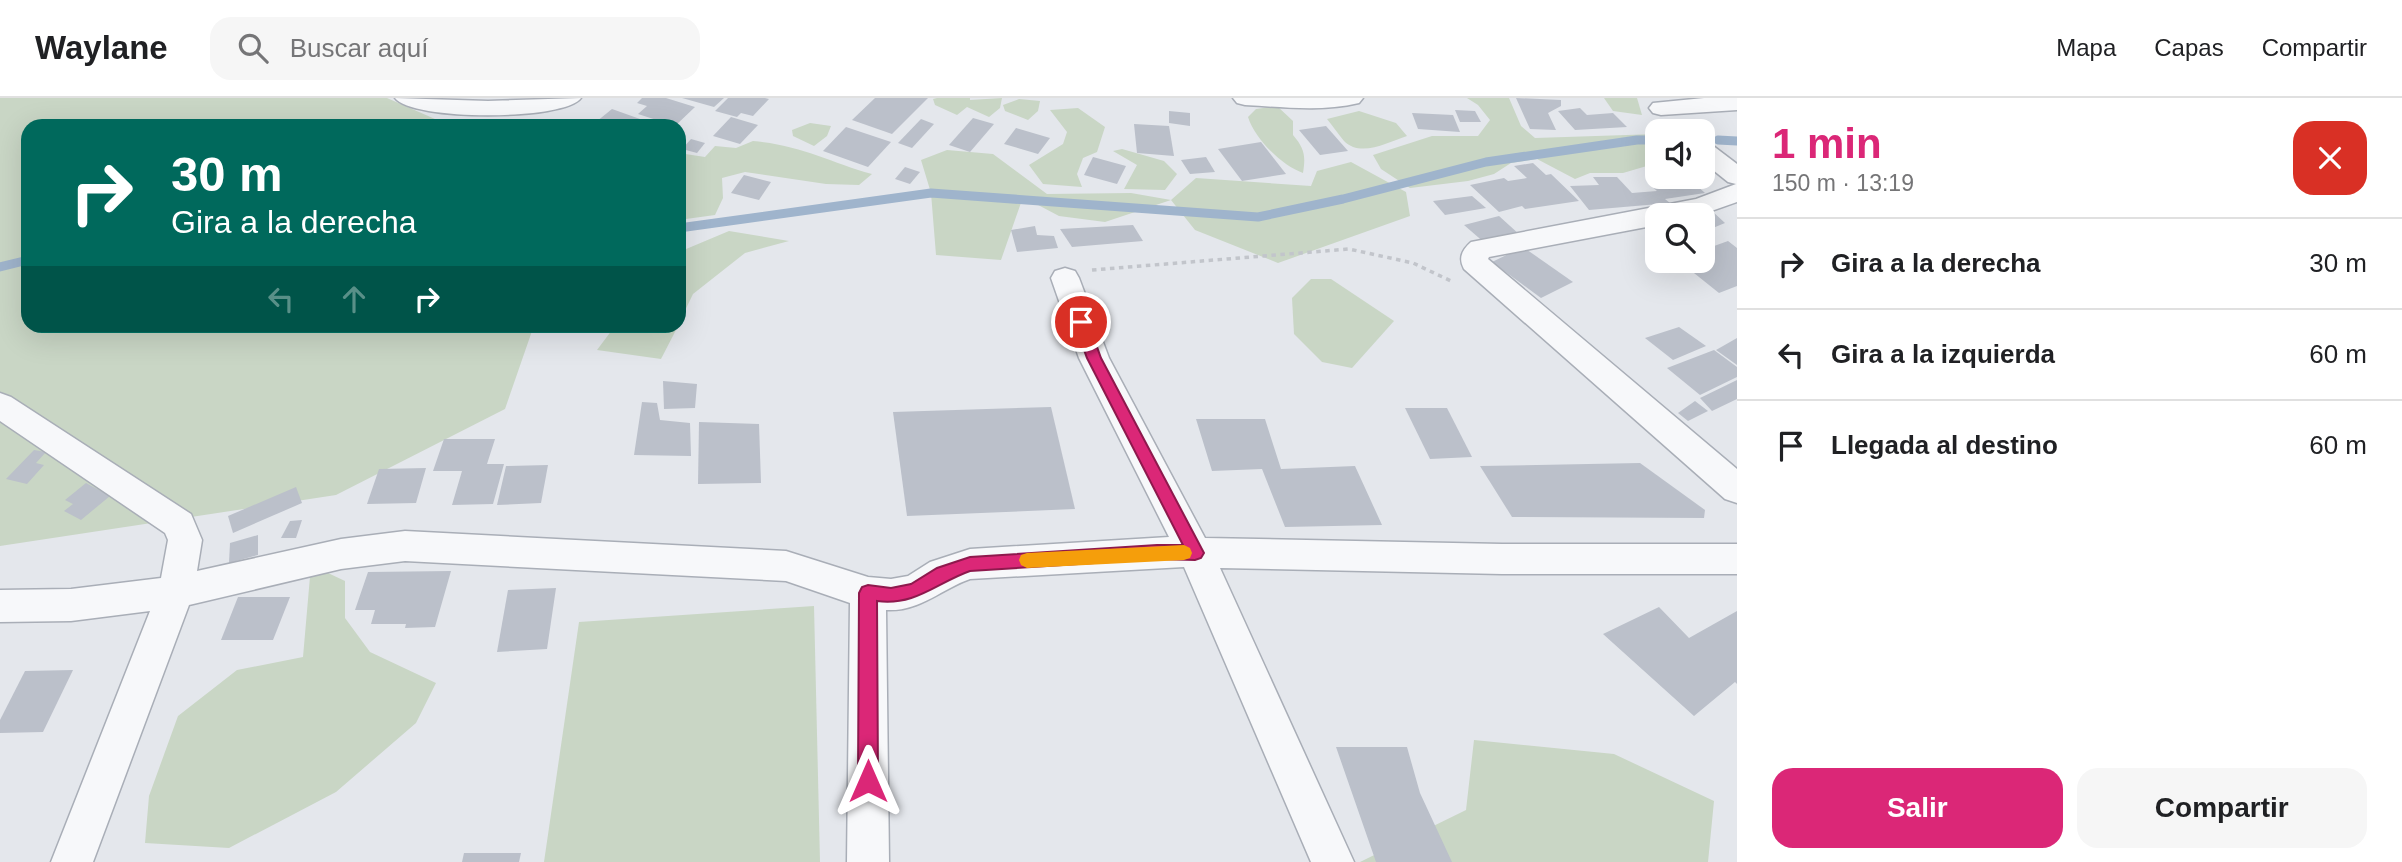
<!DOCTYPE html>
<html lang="es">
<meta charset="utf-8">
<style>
:root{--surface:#fff;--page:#f6f6f6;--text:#202124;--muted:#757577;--line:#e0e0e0;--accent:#db2777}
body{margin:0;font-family:Helvetica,sans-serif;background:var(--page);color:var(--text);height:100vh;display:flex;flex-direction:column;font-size:26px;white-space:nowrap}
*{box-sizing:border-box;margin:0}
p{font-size:23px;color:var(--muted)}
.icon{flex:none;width:38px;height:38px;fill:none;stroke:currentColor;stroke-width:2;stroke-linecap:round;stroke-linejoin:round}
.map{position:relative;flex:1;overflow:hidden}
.panel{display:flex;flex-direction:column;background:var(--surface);width:665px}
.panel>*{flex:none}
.hud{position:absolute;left:21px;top:21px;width:665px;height:214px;border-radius:21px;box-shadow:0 7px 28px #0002;background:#00695c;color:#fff;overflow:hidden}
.fabs{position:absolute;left:1645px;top:21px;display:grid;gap:14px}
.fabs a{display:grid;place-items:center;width:70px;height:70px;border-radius:14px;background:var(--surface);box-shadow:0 7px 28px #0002;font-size:35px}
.pin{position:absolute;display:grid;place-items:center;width:60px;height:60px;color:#fff;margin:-30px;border:4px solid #fff;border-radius:50%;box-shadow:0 2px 7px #0007}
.me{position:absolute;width:77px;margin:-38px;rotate:0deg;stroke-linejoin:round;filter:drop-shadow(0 0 5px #0008)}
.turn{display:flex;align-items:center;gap:24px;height:147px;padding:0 35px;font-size:32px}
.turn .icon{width:91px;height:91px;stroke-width:2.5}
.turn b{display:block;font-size:49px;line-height:60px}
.lanes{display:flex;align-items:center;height:66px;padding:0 35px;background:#0003;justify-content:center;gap:35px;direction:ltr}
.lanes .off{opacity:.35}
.round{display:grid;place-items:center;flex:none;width:74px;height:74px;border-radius:21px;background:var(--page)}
.summary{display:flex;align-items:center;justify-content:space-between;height:119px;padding:0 35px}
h1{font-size:42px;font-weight:800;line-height:52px;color:var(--accent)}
.primary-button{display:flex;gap:14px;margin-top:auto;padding:14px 35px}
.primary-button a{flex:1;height:80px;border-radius:21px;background:var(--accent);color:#fff;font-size:28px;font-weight:800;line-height:80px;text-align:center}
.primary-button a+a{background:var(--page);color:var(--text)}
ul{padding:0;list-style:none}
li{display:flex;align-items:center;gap:21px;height:91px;padding:0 35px;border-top:2px solid var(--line)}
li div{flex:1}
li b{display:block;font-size:26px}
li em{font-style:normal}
header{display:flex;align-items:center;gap:42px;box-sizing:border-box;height:98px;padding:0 35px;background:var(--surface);border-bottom:2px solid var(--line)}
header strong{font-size:33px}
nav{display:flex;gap:38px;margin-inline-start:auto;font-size:24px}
.search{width:490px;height:63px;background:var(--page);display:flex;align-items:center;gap:18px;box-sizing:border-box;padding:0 24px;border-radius:21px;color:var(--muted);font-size:26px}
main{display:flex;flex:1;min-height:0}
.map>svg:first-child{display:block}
.green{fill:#c9d6c5}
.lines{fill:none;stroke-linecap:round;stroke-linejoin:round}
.stream{stroke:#9fb4cc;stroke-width:9}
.building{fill:#bbc0ca}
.street-casing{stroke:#a9aeb7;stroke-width:3}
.path{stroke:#c2c5cb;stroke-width:3.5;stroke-dasharray:4.5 4.5;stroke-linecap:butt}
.street{fill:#f7f8fa;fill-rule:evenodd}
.route{fill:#db2777;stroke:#8e194d;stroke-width:2}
.slow{fill:#f59e0b}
</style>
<header>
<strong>Waylane</strong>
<div class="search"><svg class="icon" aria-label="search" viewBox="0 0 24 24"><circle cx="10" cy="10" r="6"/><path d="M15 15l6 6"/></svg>Buscar aquí</div>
<nav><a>Mapa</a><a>Capas</a><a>Compartir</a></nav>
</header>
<main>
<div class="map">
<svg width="1737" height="764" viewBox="0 0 1737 764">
<rect width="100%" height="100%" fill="#e4e7ec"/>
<g class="green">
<polygon points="0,0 387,0 451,28 28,28 28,228 586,228 532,233 505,311 336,397 0,448"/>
<polygon points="937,0 970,0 970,2 1002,0 1000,10 989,19 967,9 957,17 935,7 933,1"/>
<polygon points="1467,0 1509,0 1521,28 1535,40 1657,36 1657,65 1623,75 1590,75 1575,81 1537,61 1511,65 1494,76 1468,83 1410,90 1381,71 1373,57 1432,38 1478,38 1490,22 1478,7"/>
<polygon points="1604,0 1637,0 1642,17 1613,13"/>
<polygon points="1019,1 1040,3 1038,13 1028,22 1005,13 1003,7"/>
<path d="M1277,8l16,15v14c11,13 13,20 10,38 -21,-7 -48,-34 -55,-56l8,-8z"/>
<polygon points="1078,10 1105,29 1097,54 1083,60 1077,76 1082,89 1043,86 1029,67 1063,46 1067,34 1050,12"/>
<path d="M1359,13l37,12 11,13c-19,6 -46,22 -63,5 -6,-7 -11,-15 -17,-22z"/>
<polygon points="810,25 831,28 827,38 814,48 793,38 792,32"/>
<path d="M753,43c48,4 76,21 119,33l-13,11 -33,-1 -81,-12 -23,6 1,20 -8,17 -29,4 -7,-3v-63l26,4 10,-11 21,2z"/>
<polygon points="1122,51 1164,63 1177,76 1165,92 1124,91 1137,67 1113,53"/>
<polygon points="947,52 993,56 1047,96 1131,95 1171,102 1196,80 1311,88 1317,73 1351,64 1406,94 1410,118 1278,165 1195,132 1171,102 1105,124 1059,118 1023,99 1001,162 936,157 931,95 921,62"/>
<polygon points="729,133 789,143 745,155 693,196 679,225 679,154"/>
<polygon points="1311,181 1331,181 1394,223 1352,270 1322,264 1294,236 1292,200"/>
<polygon points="615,228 678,228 661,261 597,252"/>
<polygon points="311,467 345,483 345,520 370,554 436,585 416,625 336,694 229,750 145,745 149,698 178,618 237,572 303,559"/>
<polygon points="814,508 820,764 544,764 579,524"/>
<polygon points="1474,642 1614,656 1714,703 1708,764 1360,764 1466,712"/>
</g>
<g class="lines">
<g class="stream">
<polyline points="1718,42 1737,43"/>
<polyline points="679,130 931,95 1258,119 1343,101 1486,64 1637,42 1657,42"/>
<polyline points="0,169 28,162"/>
</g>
</g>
<g class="building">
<polygon points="642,0 666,0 695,9 675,28 638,16 647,8 637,5"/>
<polygon points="682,0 724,0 714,9"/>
<polygon points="728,0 765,0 769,1 753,18 741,15 737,19 715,13"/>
<polygon points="875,0 928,0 892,36 852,22"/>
<polygon points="1516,0 1561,2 1561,8 1548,15 1556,32 1530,31"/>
<polygon points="1580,10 1587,17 1613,15 1627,29 1575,32 1558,13"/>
<polygon points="612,11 640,21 632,28 591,28"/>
<polygon points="1455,12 1475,13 1481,24 1460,24"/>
<polygon points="1169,13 1190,15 1190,28 1169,25"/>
<polygon points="1412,15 1453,17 1460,34 1418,31"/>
<polygon points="731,19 758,27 740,46 713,38"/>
<polygon points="973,20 994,26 970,54 949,47"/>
<polygon points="476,21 497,27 497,28 468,28"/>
<polygon points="921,21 934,26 912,50 898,45"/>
<polygon points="1134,26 1169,28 1174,58 1137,55"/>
<polygon points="1326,28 1348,53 1320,57 1299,32"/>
<polygon points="846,29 891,44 868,69 823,53"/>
<polygon points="1016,30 1050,40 1038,56 1004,46"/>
<polygon points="691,41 705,45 697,55 682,51"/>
<polygon points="1261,44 1286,76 1242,83 1218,51"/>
<polygon points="1093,59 1126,68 1117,86 1084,77"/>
<polygon points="1206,59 1215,74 1190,76 1181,62"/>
<polygon points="1533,65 1546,77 1551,76 1579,103 1525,111 1522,108 1499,114 1470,87 1504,80 1508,83 1527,80 1514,68"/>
<polygon points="905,69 920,74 910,86 895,81"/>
<polygon points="744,77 771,84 759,102 731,95"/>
<polygon points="1593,79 1617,79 1632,95 1657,93 1647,84 1687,79 1705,95 1665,101 1670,105 1589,112 1570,88 1599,87"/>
<polygon points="1472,98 1486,110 1445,117 1433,103"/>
<polygon points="1711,112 1725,125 1703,134 1703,117 1700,116"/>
<polygon points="1499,118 1520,137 1486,146 1464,127"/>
<polygon points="1133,127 1143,143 1072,149 1060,131"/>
<polygon points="1035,128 1037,137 1054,138 1058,150 1017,154 1011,132"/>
<polygon points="1728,143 1737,150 1737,188 1719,195 1679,163 1703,163 1703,152"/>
<polygon points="1523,149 1573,184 1541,200 1492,164"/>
<polygon points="1679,229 1706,248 1673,262 1645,240"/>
<polygon points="1737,240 1737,267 1716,252"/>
<polygon points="1714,252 1737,269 1737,279 1700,297 1667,270"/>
<polygon points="1737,282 1737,301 1712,313 1700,300"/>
<polygon points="663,283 697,286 695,310 664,311"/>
<polygon points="1695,303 1708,313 1688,323 1678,315"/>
<polygon points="642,304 657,305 660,322 690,325 691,358 634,357"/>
<polygon points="1051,309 1075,411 907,418 893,314"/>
<polygon points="1405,310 1447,310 1472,359 1430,361"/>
<polygon points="1196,321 1265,321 1281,371 1355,368 1382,427 1285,429 1262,371 1212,373"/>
<polygon points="699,324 759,326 761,385 698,386"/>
<polygon points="444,341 495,341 487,366 504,366 493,406 452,407 462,373 433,373"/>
<polygon points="34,352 46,354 36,365 44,367 27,386 6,381"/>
<polygon points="1640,365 1705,412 1704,420 1512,419 1480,368"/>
<polygon points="548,367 541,405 497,407 506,368"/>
<polygon points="426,370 416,405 367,406 379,371"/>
<polygon points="86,385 110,398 81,422 64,413 73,406 65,402"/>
<polygon points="296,389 302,405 233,435 228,418"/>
<polygon points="302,422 296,440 281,440 290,423"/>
<polygon points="258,437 258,457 229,465 230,445"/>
<polygon points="451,473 435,529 405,530 406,526 371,526 375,512 355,512 368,474"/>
<polygon points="556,490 547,551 497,554 508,492"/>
<polygon points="238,499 290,499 273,542 221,542"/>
<polygon points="1659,509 1689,540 1737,513 1737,586 1735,584 1694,618 1603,536"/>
<polygon points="73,572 43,634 0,635 0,622 25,573"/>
<polygon points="1336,649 1407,649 1420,695 1452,764 1376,764"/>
<polygon points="464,755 521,755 519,764 462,764"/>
</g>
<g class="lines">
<g class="street-casing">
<g id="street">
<path d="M395,0l93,3 93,-3c-16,23 -170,23 -186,0z"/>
<path d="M1233,0h130l-4,5c-37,9 -76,4 -114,2l-8,-2z"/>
<polygon points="1704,0 1737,0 1737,12 1661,17 1653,15 1649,10 1653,5"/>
<path d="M1703,44l9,3 25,19v38l-37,13h-43v10l-168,32 -1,2 249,210v34l-12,-4 -261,-230c-6,-11 -2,-19 7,-27l225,-43 40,-15 -8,-2 -25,-20z"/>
<path d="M1065,170l10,3 4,7 30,80 96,180 297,6h235v30h-235l-282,-6 134,294h-43l-127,-295 -214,12c-29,10 -50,33 -84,31l3,252h-42l3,-259 -64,-22 -381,-20 -64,8 -152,36 -96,257h-42l99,-251 -79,10 -71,1v-32l71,-1 90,-11 7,-38 -3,-7 -165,-112v-28l11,4 180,117 11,26 -5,31 144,-32 64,-8 381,20 82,26 23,2 17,-3 22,-14 40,-13 199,-12 -90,-179 -28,-80 4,-7z"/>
</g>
</g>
<polyline class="path" points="1092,172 1349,151 1413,165 1451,183"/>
<use href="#street" class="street"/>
</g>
<path class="route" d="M1081,219l7,5 13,36 103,195 -3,5 -6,2 -38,-1 -187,12c-34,12 -54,35 -93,30l1,180 -3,7 -7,3 -7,-3 -3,-7 1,-188 3,-6 6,-2 23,3 20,-4 26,-16 33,-11 187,-12h26l-96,-187 -13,-36z"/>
<polygon class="slow" points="1184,447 1190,450 1192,455 1190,460 1184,462 1027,470 1021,467 1019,462 1021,457 1027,455"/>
</svg>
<div class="fabs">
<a><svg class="icon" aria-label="sound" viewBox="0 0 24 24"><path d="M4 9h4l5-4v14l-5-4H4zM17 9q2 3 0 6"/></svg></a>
<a><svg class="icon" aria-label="search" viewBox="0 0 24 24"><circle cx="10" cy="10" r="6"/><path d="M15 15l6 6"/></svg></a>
</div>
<div class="pin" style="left:1081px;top:224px;background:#d93025"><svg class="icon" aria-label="arrive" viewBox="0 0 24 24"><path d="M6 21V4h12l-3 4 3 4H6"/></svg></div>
<svg class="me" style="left:868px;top:683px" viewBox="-20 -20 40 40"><path d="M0-17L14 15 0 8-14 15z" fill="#db2777" stroke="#fff" stroke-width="4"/></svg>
<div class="hud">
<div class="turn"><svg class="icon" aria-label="right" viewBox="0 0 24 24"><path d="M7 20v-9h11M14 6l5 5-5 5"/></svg><div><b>30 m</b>Gira a la derecha</div></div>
<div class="lanes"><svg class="icon off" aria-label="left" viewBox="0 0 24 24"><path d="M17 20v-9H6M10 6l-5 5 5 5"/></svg><svg class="icon off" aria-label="ahead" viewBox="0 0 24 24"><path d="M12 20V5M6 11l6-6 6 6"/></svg><svg class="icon" aria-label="right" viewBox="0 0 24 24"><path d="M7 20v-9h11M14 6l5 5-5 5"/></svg></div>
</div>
</div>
<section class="panel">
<div class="summary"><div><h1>1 min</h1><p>150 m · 13:19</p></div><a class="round" style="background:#d93025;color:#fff"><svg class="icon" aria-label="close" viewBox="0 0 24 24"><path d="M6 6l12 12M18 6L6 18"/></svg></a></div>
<ul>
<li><svg class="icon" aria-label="right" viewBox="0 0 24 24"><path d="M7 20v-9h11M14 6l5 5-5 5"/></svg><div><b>Gira a la derecha</b></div><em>30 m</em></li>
<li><svg class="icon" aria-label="left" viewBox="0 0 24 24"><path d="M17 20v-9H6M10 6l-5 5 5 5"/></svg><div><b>Gira a la izquierda</b></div><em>60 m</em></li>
<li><svg class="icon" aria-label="arrive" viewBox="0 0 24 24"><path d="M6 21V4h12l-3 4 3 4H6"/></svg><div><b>Llegada al destino</b></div><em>60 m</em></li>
</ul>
<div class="primary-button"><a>Salir</a><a>Compartir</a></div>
</section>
</main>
